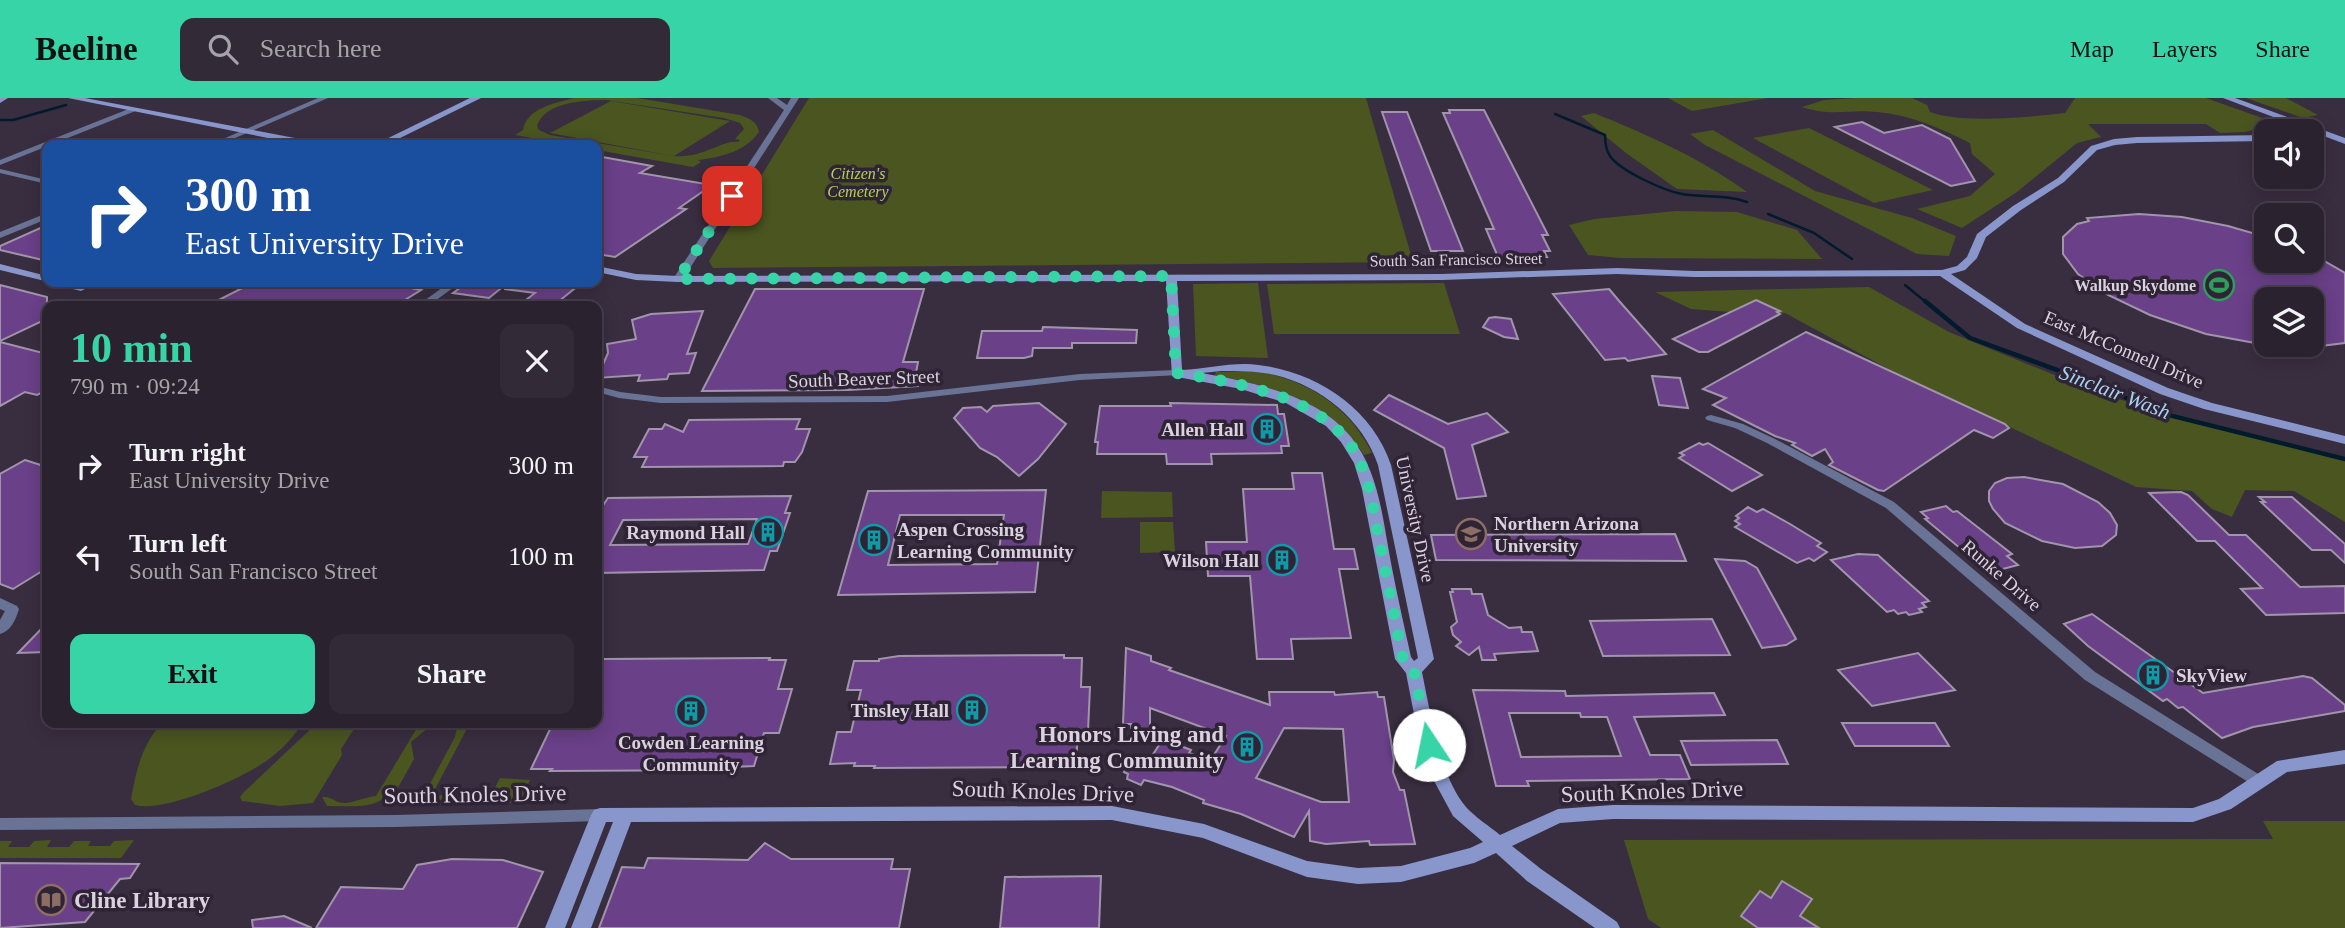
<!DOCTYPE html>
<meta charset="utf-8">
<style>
:root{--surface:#2b2230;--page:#332a38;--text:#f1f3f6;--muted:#a6a4ab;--line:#473f4c;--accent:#36d4a7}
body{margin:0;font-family:Georgia,serif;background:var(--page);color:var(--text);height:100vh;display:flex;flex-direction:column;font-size:26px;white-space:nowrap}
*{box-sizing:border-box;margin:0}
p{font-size:23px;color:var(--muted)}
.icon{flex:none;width:38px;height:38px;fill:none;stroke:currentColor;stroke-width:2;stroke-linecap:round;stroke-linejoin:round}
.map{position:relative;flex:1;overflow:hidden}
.drawer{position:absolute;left:42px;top:203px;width:560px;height:427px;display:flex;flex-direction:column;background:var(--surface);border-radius:14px;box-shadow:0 4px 18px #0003,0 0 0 2px var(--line)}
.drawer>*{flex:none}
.guide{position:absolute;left:42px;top:42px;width:560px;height:147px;border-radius:14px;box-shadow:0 4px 18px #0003,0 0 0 2px var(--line);background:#1a4fa0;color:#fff;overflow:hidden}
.tools{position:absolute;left:2254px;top:21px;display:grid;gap:14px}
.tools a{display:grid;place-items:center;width:70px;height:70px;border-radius:14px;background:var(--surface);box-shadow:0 4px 18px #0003,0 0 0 2px var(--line);font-size:35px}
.pin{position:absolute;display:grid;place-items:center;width:60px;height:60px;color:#fff;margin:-30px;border-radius:14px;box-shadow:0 4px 10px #0006}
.me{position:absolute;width:77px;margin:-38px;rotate:349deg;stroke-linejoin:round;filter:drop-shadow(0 0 5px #0008)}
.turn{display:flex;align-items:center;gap:24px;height:147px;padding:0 28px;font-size:32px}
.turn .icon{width:91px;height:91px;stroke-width:2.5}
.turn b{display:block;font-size:49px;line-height:60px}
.round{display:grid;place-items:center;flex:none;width:74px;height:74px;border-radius:14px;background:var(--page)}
.head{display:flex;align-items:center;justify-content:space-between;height:119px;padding:0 28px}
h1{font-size:42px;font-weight:700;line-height:52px;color:var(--accent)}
.cta{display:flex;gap:14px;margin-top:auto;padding:14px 28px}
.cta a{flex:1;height:80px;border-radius:14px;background:var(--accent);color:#111;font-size:28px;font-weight:700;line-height:80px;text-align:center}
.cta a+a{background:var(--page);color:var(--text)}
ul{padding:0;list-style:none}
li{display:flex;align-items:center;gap:21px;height:91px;padding:0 28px}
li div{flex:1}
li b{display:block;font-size:26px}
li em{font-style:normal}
header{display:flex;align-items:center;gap:42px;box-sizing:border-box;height:98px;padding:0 35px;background:var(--accent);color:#111}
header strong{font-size:33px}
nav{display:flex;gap:38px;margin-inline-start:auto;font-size:24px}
.search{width:490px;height:63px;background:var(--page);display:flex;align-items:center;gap:18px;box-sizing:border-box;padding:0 24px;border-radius:14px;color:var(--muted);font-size:26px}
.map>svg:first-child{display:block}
.green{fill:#4a5520;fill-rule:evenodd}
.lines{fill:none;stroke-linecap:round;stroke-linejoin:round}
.stream-far1{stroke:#011b2d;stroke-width:2.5}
.stream{stroke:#011b2d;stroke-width:4.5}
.building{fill:#6a4089;stroke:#a195ab;stroke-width:2;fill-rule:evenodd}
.street{fill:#697395;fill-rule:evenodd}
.secondary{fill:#8896cc;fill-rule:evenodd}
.route{stroke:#36d4a7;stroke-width:12;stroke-dasharray:0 21.6}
.labels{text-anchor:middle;stroke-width:7;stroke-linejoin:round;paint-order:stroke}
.far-park-label{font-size:16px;font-style:italic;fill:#b6d055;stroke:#2f2435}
.far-street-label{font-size:16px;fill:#dad2de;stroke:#2f2435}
.far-poi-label{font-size:16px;font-weight:bold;fill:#dad2de;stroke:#2f2435;text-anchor:end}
.street-label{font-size:19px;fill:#dad2de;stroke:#2f2435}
.poi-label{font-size:19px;font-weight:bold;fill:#dad2de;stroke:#2f2435;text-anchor:end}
.water-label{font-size:21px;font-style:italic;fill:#a8d0ef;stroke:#2f2435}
.near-poi-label{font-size:23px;font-weight:bold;fill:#dad2de;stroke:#2f2435;text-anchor:end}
.near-street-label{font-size:23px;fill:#dad2de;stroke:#2f2435}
</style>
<header>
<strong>Beeline</strong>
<div class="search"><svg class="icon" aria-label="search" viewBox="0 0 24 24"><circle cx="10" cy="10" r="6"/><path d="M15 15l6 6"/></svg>Search here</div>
<nav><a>Map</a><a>Layers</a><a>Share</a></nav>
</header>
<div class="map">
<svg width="2345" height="830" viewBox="0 0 2345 830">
<rect width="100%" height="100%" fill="#392e40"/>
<g class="green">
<path d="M574,0h63l103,17c10,4 17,6 19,17 -14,20 -38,25 -61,28l3,2 -8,5 -96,-17v-5h-25l-57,-10 8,-5c4,-22 32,-27 51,-32zM606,2l118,18 16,5 4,6 -9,10 5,1 -2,2c-16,-2 -36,17 -64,14l56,-35 -119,-20 -61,32 123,23 -123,-21 -11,-5 -2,-4c7,-24 48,-26 69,-26z"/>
<polygon points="809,0 1366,0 1413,164 713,170 709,163"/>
<polygon points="1668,0 1768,0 1692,13"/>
<path d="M1856,0h56l15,7 3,7c33,12 99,5 135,1l10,-15h131l73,26 -34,8 -25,1 -14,-9h-118l13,13 -24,6 -60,49 -55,36 -45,-19 53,-13 25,-22 -23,-20 -2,-11c-30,-15 -59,-28 -93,-31 -30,-3 -43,5 -75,-5l22,-7z"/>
<polygon points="2246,0 2286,0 2318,17 2303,20"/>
<path d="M1594,15c54,22 106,45 153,79l-70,-3 -51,-36 -45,-37z"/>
<polygon points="1809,30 1933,92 1874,105 1753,40"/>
<polygon points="1713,32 1815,93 1912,120 1956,138 1949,158 1917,156 1705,47 1690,36"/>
<polygon points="1676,113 1737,114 1797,132 1822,161 1620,160 1588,157 1569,127 1594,121"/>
<polygon points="1258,185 1268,260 1196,258 1193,186"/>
<polygon points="1444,185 1460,236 1274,236 1267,186"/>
<polygon points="1869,189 1949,234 2106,298 2345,360 2345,424 2294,393 2245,392 2232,419 2212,411 2192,393 2136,389 1896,275 1785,215 1744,215 1691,211 1655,194"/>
<path d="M1255,273c51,8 94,35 117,82l-8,2c-32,-52 -91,-70 -149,-79l1,-4z"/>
<polygon points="1102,393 1172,394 1173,419 1101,420"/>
<polygon points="1140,424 1173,424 1175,454 1140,455"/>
<path d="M162,625h140c-8,14 -20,26 -33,36 -25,19 -104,54 -134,46l-4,-6c5,-28 11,-55 31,-76z"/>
<polygon points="317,625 358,625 341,651 342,657 313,705 280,708 242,703 240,699 243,695"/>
<path d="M420,625h14l-23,19 3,17 -19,34h-6c-14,18 -41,12 -62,13l-5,-9c10,-1 13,6 23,6 11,-1 20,-6 31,-7z"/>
<polygon points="458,625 470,625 432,697 445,697 453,703 486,696 482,705 476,707 436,707 430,702 424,705 425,695 455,639"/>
<polygon points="500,680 530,682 520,705 487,705"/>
<polygon points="2263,723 2345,723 2345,830 1661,830 1648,821 1624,742 2273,741"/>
<polygon points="51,742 47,749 69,749 74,743 91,743 88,748 110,748 114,743 134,742 121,760 0,760 0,743 12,743 8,749 29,749 34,743"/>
</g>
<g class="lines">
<g class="stream-far1">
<path d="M1555,16l50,21c0,7 1,15 5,21 10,15 55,35 72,38 22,4 43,0 65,8"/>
<polyline points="0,22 13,22 66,7"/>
<polyline points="1768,116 1814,135 1852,161"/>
<polyline points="1905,187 1927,205"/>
</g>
<polyline class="stream" points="1925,203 1970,240 2098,287 2157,314 2345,361"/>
</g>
<g class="building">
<polygon points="1449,12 1484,12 1548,137 1542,137 1550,153 1544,153 1547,159 1498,159 1486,131 1494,131 1443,15 1450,15"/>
<polygon points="1382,14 1407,14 1463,153 1431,153"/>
<polygon points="1862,24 1884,35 1922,27 1950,41 1975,83 1951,88 1835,29"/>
<polygon points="597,58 652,68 640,75 712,87 679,110 686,111 615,159 597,156"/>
<polygon points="2139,116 2182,119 2228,128 2266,139 2266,163 2312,163 2312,156 2345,175 2345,245 2312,249 2312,201 2266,201 2266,247 2206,236 2150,217 2108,197 2078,176 2063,156 2063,139 2077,126 2089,123 2087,120"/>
<polygon points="47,127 47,163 0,152 0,148"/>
<polygon points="254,184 427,184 415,191 421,192 395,208 207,208"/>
<polygon points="468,184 553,184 579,187 553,208 518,208 535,195 505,191 505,187 489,200 453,195"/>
<polygon points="0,187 47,199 47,224 42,223 0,243"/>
<polygon points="755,191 924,191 903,264 918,264 916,275 921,274 918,288 848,292 702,293"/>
<polygon points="1609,191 1620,204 1666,256 1628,263 1625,260 1605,262 1553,196"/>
<polygon points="1756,202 1780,213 1777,214 1780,216 1708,254 1699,254 1673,241"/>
<polygon points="703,213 687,256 696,255 689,275 669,276 667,281 638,283 640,277 597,280 608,255 607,246 636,241 632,222 651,216"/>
<polygon points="1495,219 1511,221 1518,241 1504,239 1483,229 1489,220"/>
<polygon points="1043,229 1137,232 1136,245 1072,245 1072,250 1033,250 1032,258 1024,260 977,260 982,233 1042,233"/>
<polygon points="1806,234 2005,326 2009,330 1993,340 1974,332 1884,393 1878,392 1829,367 1833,364 1825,351 1812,358 1792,347 1795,345 1775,338 1713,307 1726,300 1703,291"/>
<polygon points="0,244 47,256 47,292 37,297 25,294 0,308"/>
<polygon points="1652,278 1680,280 1688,310 1659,307"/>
<polygon points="1389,297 1448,326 1487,315 1508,334 1472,347 1486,398 1457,401 1444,350 1374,312"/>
<polygon points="1039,305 1066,326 1038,361 1019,378 997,359 980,350 954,320 963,310 981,309 987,314 993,308"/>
<polygon points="1170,305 1277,307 1278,316 1284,316 1289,348 1281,348 1282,355 1211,356 1212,366 1167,366 1166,356 1097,356 1098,344 1095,344 1100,308 1171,308"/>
<polygon points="800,321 796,331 810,331 802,354 795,364 784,364 783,368 642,369 647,359 634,359 649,331 662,331 665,326 683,334 689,322"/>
<polygon points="1699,345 1703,347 1708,345 1762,377 1732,393 1679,360 1684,357 1680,355"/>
<polygon points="25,362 47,369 47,470 13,491 0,486 0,376"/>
<polygon points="1292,375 1322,375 1334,451 1354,451 1358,471 1339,471 1351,540 1291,541 1293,561 1257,561 1250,478 1208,478 1206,444 1247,444 1243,391 1294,391"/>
<polygon points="2024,379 2063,386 2098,404 2110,415 2117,427 2116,437 2102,448 2075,450 2042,443 2005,425 1993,411 1989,403 1989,393 1995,385 2007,380"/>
<path d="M1046,392l-11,102 -197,3 30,-104zM900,417h104l-7,49 -109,1z"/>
<polygon points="2181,394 2188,397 2229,437 2246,437 2300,489 2345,488 2345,515 2266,517 2241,491 2262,490 2215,443 2197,443 2149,395"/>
<path d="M791,398l-6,17h5l-13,38h-7l-6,19 -167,3v-59l11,-16zM757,421l-9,25 -138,1 13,-25z"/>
<polygon points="2259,399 2292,399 2345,446 2345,465 2331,452 2312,452 2261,404 2265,404"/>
<polygon points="1946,408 1953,414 1957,413 2012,456 2007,458 2018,467 1995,473 1985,464 1979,466 1925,421 1928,420 1921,414"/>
<polygon points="1748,409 1757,414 1763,411 1790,426 1821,445 1817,448 1827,454 1814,463 1809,460 1797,465 1735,429 1740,426 1735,423 1739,420 1736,418"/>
<polygon points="1675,436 1686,463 1436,462 1431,437"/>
<polygon points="1858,456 1878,457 1901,478 1929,503 1922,505 1926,509 1919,511 1922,514 1909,517 1906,514 1898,516 1894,512 1887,514 1831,462"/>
<polygon points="1715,461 1745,463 1757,470 1796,541 1786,547 1762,550"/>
<polygon points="1452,491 1471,491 1472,496 1482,496 1488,517 1509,530 1521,529 1522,534 1532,534 1538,553 1494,556 1496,562 1482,562 1479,549 1469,557 1456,548 1461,544 1453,537 1451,529 1457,524 1450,494 1453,494"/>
<polygon points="2092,516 2203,595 2303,578 2312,580 2345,607 2345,613 2253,629 2222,640 2183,609 2178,610 2167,601 2163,603 2088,548 2064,526"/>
<polygon points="1712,521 1730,557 1603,558 1590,523"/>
<polygon points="47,525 47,554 18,555"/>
<path d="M1126,550l25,8v5l20,7 -2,2 101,35 -1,-13h65l1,3 42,-3 1,5h6l10,63 -1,12 7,18h4l11,54 -45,1 -1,-4 -43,3 -16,-3 -1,-30 -15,26 -53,-23 -38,-11 1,-3 -32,-13 -28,-7 -3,5 -14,-6 1,-5 -4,-2 7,-11 8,3 3,-4 6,2 15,-23 28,11 -2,3 21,8 16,-25 -76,-28v22h-19v-6h-8zM1284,630l59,1 6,73h-28l-65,-24z"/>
<polygon points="1918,555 1955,592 1872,608 1838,572"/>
<polygon points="1064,557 1064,560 1082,560 1081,589 1090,589 1088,633 1078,633 1076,666 1055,666 1055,669 874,670 875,668 854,668 855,665 830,666 837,634 851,634 861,592 847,592 854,563 879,563 879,561 899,558"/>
<polygon points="770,560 769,562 786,562 778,591 792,591 779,635 764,635 754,668 732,669 731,672 550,673 552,671 531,671 553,625 597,625 597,564 603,561"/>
<path d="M1473,592l92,1 1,5 148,-3 11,22 -91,2 16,38h30l10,24 -163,2 2,5h-33zM1509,615h71l1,4h26l14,39 -100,1z"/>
<polygon points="1842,625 1935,625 1949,648 1855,648"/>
<polygon points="1777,642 1788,666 1691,667 1681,643"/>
<polygon points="765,745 791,761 893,761 891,771 910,771 899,830 599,830 622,769 644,770 648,760 748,762"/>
<polygon points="452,761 503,762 543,774 517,830 316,830 341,789 403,791 417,767"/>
<polygon points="0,765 139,766 130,780 120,781 85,824 0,830"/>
<polygon points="1101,778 1099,830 1000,830 1005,779"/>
<polygon points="1782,783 1812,801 1800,818 1819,830 1758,830 1741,818 1760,793 1771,800"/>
<polygon points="284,818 312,830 253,830 252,822"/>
</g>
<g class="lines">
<g class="street">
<polygon points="318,0 328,0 219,47 209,47"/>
<polygon points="768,0 777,0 787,7 791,0 799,0 683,181 681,183 675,183 673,181 784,12"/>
<polygon points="131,10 138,12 0,67 0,62"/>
<polygon points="0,71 47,82 47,86 0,75"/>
<polygon points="47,115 47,121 0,140 0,134"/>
<polygon points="450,184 461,184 428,208 417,208"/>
<polygon points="1176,272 1180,273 1181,275 1180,277 1080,282 887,304 661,305 619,300 597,294 597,288 620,294 661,299 887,298 1080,276"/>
<polygon points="1711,317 1743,326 1775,341 1894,404 2095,574 2263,679 2266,683 2263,687 2258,689 2253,687 2085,582 1886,410 1767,345 1735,330 1707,322 1705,320 1707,318"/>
<path d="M0,500l17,8 2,3c-3,10 -8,22 -19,25v-14l5,-9 -5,-2z"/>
<polygon points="600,711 606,712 608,717 606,722 600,723 395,729 0,732 0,720 395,717"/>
</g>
<g class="secondary">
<polygon points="0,0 8,0 0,5"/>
<polygon points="68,0 85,0 316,44 321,47 303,47"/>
<polygon points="470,0 481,0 386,47 374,47"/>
<polygon points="2223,0 2235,0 2345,40 2345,46"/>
<path d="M2266,37v6l-129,2 -22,2 -18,5 -33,32 -43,28 -35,27 -9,21 -12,12 -14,4 74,50 143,64 44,15 133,33v8l-141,-35 -44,-15 -143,-66 -77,-52 -246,1 -77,-3 -175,6 -265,1 5,89c20,-1 41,-6 63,-6 62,2 126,40 146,101l43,194 -12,13c8,39 18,105 44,135 9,10 23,19 34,28l58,-26 55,-4 580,3 26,-9 58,-38 68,-11v14l-58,8 -56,37 -38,13 -580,-3 -53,4 -48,23 29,23 76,53 3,6h-25l-68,-47 -31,-28 -22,10 -73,19 -43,2 -51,-7 -104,-39 -91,-18 -481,2 -40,106h-20l42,-106h-7l-41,106h-20l46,-113 3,-5 6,-2 512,-2 92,18 103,37 51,7 43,-2 69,-18 13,-6 -30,-26 -20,-37 -13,-34 -14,-72 -11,-14 -33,-170 -8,-26 -13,-21 -15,-16 -40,-23 -45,-14 -69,-13 -6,-95 -488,1 -42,-2 -39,-8v-6l39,8 42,2 764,-2 175,-6 77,3 248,-1 15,-4 10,-9 10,-23 36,-28 45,-28 33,-32 23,-7 23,-2zM1221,273c18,0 36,0 54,4 46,11 88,45 103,90l40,193 -4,3 -3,-4c-7,-31 -14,-63 -20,-94 -8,-42 -12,-92 -40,-126 -35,-43 -97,-54 -149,-64z"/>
<polygon points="0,166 47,178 49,184 0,172"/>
<polygon points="52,184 80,186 86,184 99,184 81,193 53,186"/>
</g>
</g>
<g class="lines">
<path class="route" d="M732,98l-54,83 493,-3 5,97c54,8 133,21 170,66 23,28 26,66 33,100 8,40 16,80 24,120l11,12 15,74"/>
</g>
<defs>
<g id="stadium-ring" transform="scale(1.575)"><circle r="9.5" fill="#2f2435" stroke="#2e9e5b" stroke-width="1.5"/><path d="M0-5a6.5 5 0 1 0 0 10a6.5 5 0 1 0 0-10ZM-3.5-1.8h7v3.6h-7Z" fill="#2e9e5b"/></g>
<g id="building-ring" transform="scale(1.575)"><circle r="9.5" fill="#2f2435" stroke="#0f9aa8" stroke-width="1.5"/><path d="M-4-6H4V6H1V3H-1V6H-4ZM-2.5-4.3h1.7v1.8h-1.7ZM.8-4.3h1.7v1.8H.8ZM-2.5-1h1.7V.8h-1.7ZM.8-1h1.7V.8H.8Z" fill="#0f9aa8"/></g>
<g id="university-ring" transform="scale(1.575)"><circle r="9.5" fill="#2f2435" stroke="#8d6e63" stroke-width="1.5"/><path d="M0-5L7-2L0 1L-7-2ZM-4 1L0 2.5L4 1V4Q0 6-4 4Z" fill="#8d6e63"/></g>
<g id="library-ring" transform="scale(1.575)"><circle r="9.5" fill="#2f2435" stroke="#8d6e63" stroke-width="1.5"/><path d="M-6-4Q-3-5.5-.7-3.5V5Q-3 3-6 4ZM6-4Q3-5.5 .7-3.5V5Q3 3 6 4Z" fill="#8d6e63"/></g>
</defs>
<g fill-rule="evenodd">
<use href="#stadium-ring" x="2219" y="187"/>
<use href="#building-ring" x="1267" y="331"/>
<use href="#building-ring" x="768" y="434"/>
<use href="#university-ring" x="1471" y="436"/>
<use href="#building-ring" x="874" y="442"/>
<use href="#building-ring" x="1282" y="462"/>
<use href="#building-ring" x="2153" y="577"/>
<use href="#building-ring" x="972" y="612"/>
<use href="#building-ring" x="691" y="613"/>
<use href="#building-ring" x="1247" y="649"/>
<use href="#library-ring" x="51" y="802"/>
</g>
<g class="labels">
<g class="far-park-label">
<text x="858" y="81">Citizen's<tspan x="858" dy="18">Cemetery</tspan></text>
</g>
<g class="far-street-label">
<text transform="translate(1456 161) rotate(-1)" y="6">South San Francisco Street</text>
</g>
<g class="far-poi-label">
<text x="2196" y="193">Walkup Skydome</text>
</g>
<g class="street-label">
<text transform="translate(2124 251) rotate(23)" y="7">East McConnell Drive</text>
<text transform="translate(864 280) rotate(-2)" y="7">South Beaver Street</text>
<text transform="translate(1416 421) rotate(78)" y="7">University Drive</text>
<text transform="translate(2002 477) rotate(41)" y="7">Runke Drive</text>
</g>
<g class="poi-label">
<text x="1244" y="338">Allen Hall</text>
<text x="1494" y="432" text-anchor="start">Northern Arizona<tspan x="1494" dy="22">University</tspan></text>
<text x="897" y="438" text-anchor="start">Aspen Crossing<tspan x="897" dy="22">Learning Community</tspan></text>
<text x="745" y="441">Raymond Hall</text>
<text x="1259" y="469">Wilson Hall</text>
<text x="2176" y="584" text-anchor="start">SkyView</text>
<text x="949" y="619">Tinsley Hall</text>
<text x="691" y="651" text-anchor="middle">Cowden Learning<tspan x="691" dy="22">Community</tspan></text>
</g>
<g class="water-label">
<text transform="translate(2115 294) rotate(21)" y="7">Sinclair Wash</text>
</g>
<g class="near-poi-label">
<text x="1224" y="644">Honors Living and<tspan x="1224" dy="26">Learning Community</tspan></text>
<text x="74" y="810" text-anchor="start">Cline Library</text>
</g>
<g class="near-street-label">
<text transform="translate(1043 693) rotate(2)" y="8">South Knoles Drive</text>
<text transform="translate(1652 693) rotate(-2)" y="8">South Knoles Drive</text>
<text transform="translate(475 696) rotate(-1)" y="8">South Knoles Drive</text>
</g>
</g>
</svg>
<div class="tools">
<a><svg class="icon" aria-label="sound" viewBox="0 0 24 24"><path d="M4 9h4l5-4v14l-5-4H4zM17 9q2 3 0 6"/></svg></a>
<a><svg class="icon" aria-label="search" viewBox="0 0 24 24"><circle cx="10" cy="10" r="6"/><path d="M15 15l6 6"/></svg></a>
<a><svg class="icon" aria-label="layers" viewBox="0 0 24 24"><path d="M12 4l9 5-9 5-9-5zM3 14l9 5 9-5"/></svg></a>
</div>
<div class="pin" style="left:732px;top:98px;background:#d93025"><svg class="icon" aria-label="arrive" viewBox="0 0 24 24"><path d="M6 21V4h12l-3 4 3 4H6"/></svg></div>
<svg class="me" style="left:1429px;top:647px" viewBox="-20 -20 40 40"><circle r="19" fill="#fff"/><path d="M0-13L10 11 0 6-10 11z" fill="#36d4a7"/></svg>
<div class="guide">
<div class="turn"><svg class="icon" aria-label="right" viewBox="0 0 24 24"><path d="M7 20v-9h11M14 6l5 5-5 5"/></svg><div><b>300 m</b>East University Drive</div></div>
</div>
<section class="drawer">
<div class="head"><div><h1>10 min</h1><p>790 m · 09:24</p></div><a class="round"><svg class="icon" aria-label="close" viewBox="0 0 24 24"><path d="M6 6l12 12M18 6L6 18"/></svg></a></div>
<ul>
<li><svg class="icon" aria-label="right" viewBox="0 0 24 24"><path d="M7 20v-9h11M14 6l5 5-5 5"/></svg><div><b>Turn right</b><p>East University Drive</p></div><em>300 m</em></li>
<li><svg class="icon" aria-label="left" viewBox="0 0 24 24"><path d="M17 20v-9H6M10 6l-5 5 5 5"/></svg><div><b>Turn left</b><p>South San Francisco Street</p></div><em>100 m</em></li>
</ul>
<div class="cta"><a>Exit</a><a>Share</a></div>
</section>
</div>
